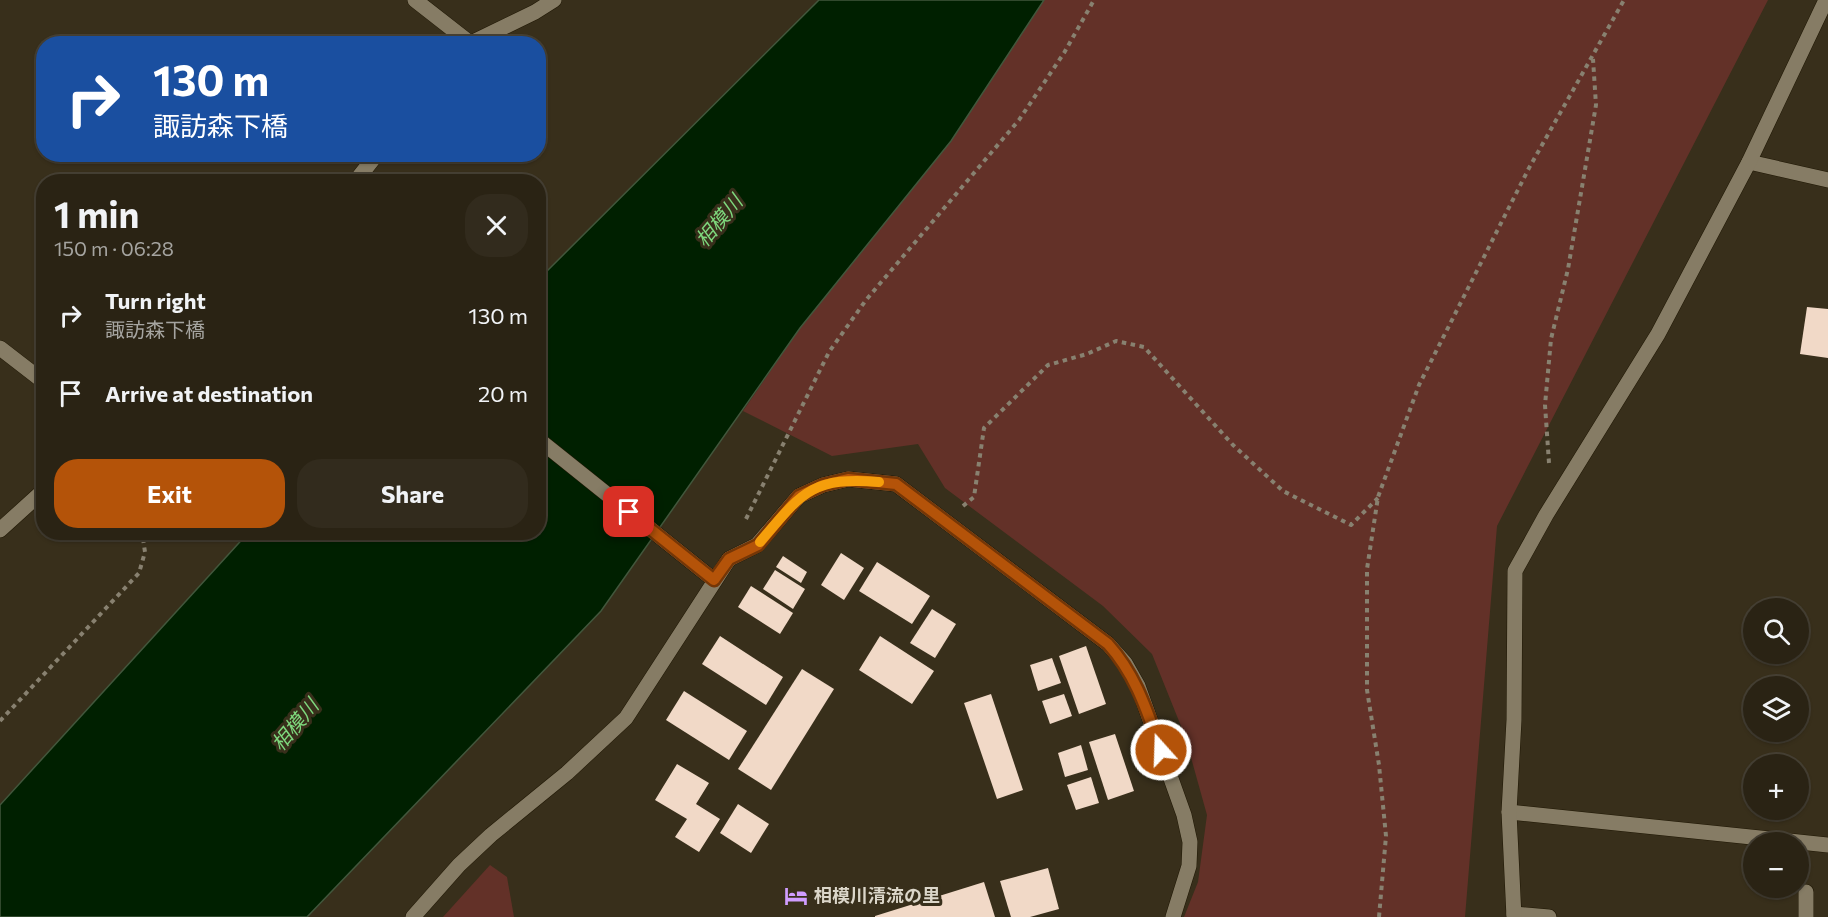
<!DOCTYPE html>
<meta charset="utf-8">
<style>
:root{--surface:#2a2314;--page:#322b1d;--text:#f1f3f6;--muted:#a5a4a0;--line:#464034;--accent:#b45309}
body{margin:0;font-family:Commissioner,"Noto Sans JP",sans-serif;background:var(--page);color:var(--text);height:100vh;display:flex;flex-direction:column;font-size:22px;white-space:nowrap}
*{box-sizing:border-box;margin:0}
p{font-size:20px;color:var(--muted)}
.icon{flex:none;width:33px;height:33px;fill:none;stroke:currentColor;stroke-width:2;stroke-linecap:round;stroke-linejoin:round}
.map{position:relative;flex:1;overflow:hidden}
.drawer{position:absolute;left:36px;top:174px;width:510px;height:366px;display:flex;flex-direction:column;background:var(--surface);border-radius:24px;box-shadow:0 2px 4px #0004,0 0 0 2px var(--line)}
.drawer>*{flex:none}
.hud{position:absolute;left:36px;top:36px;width:510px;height:126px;border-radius:24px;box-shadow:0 2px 4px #0004,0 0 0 2px var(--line);background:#1a4fa0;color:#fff;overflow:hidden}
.fabs{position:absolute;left:1743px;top:598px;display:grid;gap:12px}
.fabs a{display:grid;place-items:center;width:66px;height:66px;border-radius:50%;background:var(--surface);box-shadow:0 2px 4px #0004,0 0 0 2px var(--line);font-size:30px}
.pin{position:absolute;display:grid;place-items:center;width:51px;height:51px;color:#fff;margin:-26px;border-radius:12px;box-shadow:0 3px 9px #0006}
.me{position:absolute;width:66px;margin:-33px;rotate:340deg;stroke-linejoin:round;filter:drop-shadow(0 0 4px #0008)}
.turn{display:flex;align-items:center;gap:21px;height:126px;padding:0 18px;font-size:27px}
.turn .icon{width:78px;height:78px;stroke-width:2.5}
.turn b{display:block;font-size:42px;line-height:51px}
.round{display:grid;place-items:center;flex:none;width:63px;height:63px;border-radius:24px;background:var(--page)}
.head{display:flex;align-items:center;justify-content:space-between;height:102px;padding:0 18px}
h1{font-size:36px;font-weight:700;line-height:45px}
.button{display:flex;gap:12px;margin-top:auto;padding:12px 18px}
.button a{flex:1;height:69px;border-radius:24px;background:var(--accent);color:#fff;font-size:24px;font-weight:700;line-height:69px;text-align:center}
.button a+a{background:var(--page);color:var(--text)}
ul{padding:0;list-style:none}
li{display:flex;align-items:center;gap:18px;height:78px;padding:0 18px}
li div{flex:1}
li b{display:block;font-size:22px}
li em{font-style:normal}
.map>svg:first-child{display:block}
.green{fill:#633128}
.water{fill:#002000;stroke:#42573c;stroke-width:1.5}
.building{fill:#f1d9c7}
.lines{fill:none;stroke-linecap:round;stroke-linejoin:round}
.lane-casing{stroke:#1f1704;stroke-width:16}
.street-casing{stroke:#1f1704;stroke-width:16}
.path{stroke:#888170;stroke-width:4;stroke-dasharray:4.5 4.5;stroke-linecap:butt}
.lane{stroke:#867c65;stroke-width:15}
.street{stroke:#867c65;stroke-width:15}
.route-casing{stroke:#753606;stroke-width:15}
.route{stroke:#b45309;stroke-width:10}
.slow{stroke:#f59e0b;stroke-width:10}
.labels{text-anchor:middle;stroke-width:6;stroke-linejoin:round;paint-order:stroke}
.poi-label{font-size:18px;font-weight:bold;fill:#dbd6c9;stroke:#382f1b;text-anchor:start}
.water-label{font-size:20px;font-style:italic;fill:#7ed87d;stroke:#382f1b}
</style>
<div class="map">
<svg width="1828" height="917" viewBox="0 0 1828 917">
<rect width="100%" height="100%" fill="#382f1b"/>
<g class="green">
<polygon points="1044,0 1768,0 1497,526 1465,917 1184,917 1198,882 1207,815 1185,736 1152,654 1103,606 945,488 918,444 832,456 743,411 800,328 951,141"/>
<polygon points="490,865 507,877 514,917 443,917"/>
</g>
<polygon class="water" points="819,0 1044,0 951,141 800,328 601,611 307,917 0,917 0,805 248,533 538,532 539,279"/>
<g class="building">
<polygon points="1807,307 1828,309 1828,358 1800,354"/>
<polygon points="841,553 864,568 844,600 821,585"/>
<polygon points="783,556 807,572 801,583 776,567"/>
<polygon points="877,562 930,596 912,624 859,591"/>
<polygon points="775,570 805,589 793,609 763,589"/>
<polygon points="751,586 793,613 780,634 738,607"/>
<polygon points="932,609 956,624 935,658 910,643"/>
<polygon points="720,636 783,677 766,705 702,664"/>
<polygon points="880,636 934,671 912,704 859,670"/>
<polygon points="1086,646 1106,704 1079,714 1059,656"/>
<polygon points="1052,658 1061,683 1038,691 1030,665"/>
<polygon points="802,669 834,689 771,790 738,769"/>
<polygon points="684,691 747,731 729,760 666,720"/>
<polygon points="991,694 1023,790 997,799 964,703"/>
<polygon points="1064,694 1072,716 1050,724 1042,701"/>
<polygon points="1115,734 1134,791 1108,800 1089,742"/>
<polygon points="1081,745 1088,770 1065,777 1058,753"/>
<polygon points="677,764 709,783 696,804 720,819 699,852 675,837 687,819 655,800"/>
<polygon points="1091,777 1099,803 1076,810 1067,785"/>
<polygon points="738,804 769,824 751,853 720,833"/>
<polygon points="1048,868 1059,909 1030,917 1011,917 1000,881"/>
<polygon points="984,882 995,917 875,917 875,916"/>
</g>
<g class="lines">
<g class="lane-casing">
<g id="lane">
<polyline points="1749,162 1828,180"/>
<polyline points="729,559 757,545 799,496 823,485 848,479 896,484 1108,644 1125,663 1138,686 1184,815 1190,842 1189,866 1173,917"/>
<polyline points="1509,812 1828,845"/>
</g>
</g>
<g class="street-casing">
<g id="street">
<polyline points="415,0 470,43"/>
<polyline points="469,44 535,12 554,0"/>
<polyline points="355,182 377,154"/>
<polyline points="0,348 44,382"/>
<polyline points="538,439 714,580"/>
<polyline points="0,530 44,490"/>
<polyline points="1806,892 1806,917"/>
<polyline points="1514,914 1549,917"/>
<polyline points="413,917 459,865 491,835 567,773 626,718 729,559"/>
<polyline points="1514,917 1509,812 1514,720 1515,571 1546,515 1658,334 1749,162 1826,0"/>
</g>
</g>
<g class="path">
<polyline points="1549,463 1545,405 1551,339 1568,269 1596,105 1593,59"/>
<polyline points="963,506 974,497 984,428 1048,365 1087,354 1116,341 1144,347 1233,445 1283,491 1351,525 1378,498"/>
<polyline points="746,519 829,352 866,300 1019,120 1064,53 1094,0"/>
<polyline points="0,721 139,573 145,552 142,532"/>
<polyline points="1379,917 1386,836 1379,765 1367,690 1367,569 1378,497 1419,385 1529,168 1624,0"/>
</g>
<use href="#lane" class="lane"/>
<use href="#street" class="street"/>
</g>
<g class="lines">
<g class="route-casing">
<path id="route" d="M629,512l85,68 15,-21 29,-14 41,-49 24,-11 25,-6 48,5 212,160c28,31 39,67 53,106"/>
</g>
<use href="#route" class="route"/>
<path class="slow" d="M760,542c41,-48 51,-66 119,-60"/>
</g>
<defs>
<g id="hotel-bare" transform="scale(1.8)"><path d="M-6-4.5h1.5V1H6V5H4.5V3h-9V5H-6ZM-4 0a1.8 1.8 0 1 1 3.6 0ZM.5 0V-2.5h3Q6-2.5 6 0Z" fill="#d09dff" stroke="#382f1b" stroke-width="2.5" paint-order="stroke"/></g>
</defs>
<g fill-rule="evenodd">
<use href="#hotel-bare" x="796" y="896"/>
</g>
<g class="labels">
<g class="poi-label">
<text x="814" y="902">相模川清流の里</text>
</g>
<g class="water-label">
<text transform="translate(719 221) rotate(-50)" y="7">相模川</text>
<text transform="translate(295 725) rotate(-50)" y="7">相模川</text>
</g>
</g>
</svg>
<div class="fabs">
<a><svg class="icon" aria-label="search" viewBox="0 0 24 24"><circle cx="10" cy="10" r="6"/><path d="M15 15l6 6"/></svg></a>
<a><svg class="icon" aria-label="layers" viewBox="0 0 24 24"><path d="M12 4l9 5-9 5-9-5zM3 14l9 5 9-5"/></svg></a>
<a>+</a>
<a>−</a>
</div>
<div class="pin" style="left:629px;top:512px;background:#d93025"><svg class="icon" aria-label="arrive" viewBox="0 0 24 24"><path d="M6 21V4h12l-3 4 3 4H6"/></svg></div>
<svg class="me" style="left:1161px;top:750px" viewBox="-20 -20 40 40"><circle r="17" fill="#b45309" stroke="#fff" stroke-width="3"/><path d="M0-11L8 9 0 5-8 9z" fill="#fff"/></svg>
<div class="hud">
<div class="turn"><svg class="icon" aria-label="right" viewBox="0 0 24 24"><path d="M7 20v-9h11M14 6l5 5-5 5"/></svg><div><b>130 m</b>諏訪森下橋</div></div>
</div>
<section class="drawer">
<div class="head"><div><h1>1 min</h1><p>150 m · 06:28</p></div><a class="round"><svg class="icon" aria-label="close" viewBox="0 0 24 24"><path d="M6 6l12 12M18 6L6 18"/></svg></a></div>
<ul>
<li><svg class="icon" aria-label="right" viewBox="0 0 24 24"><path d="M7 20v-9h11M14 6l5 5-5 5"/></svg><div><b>Turn right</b><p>諏訪森下橋</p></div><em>130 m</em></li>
<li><svg class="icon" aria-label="arrive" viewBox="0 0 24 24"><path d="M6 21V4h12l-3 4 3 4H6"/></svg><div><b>Arrive at destination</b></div><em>20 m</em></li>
</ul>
<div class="button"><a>Exit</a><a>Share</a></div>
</section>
</div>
